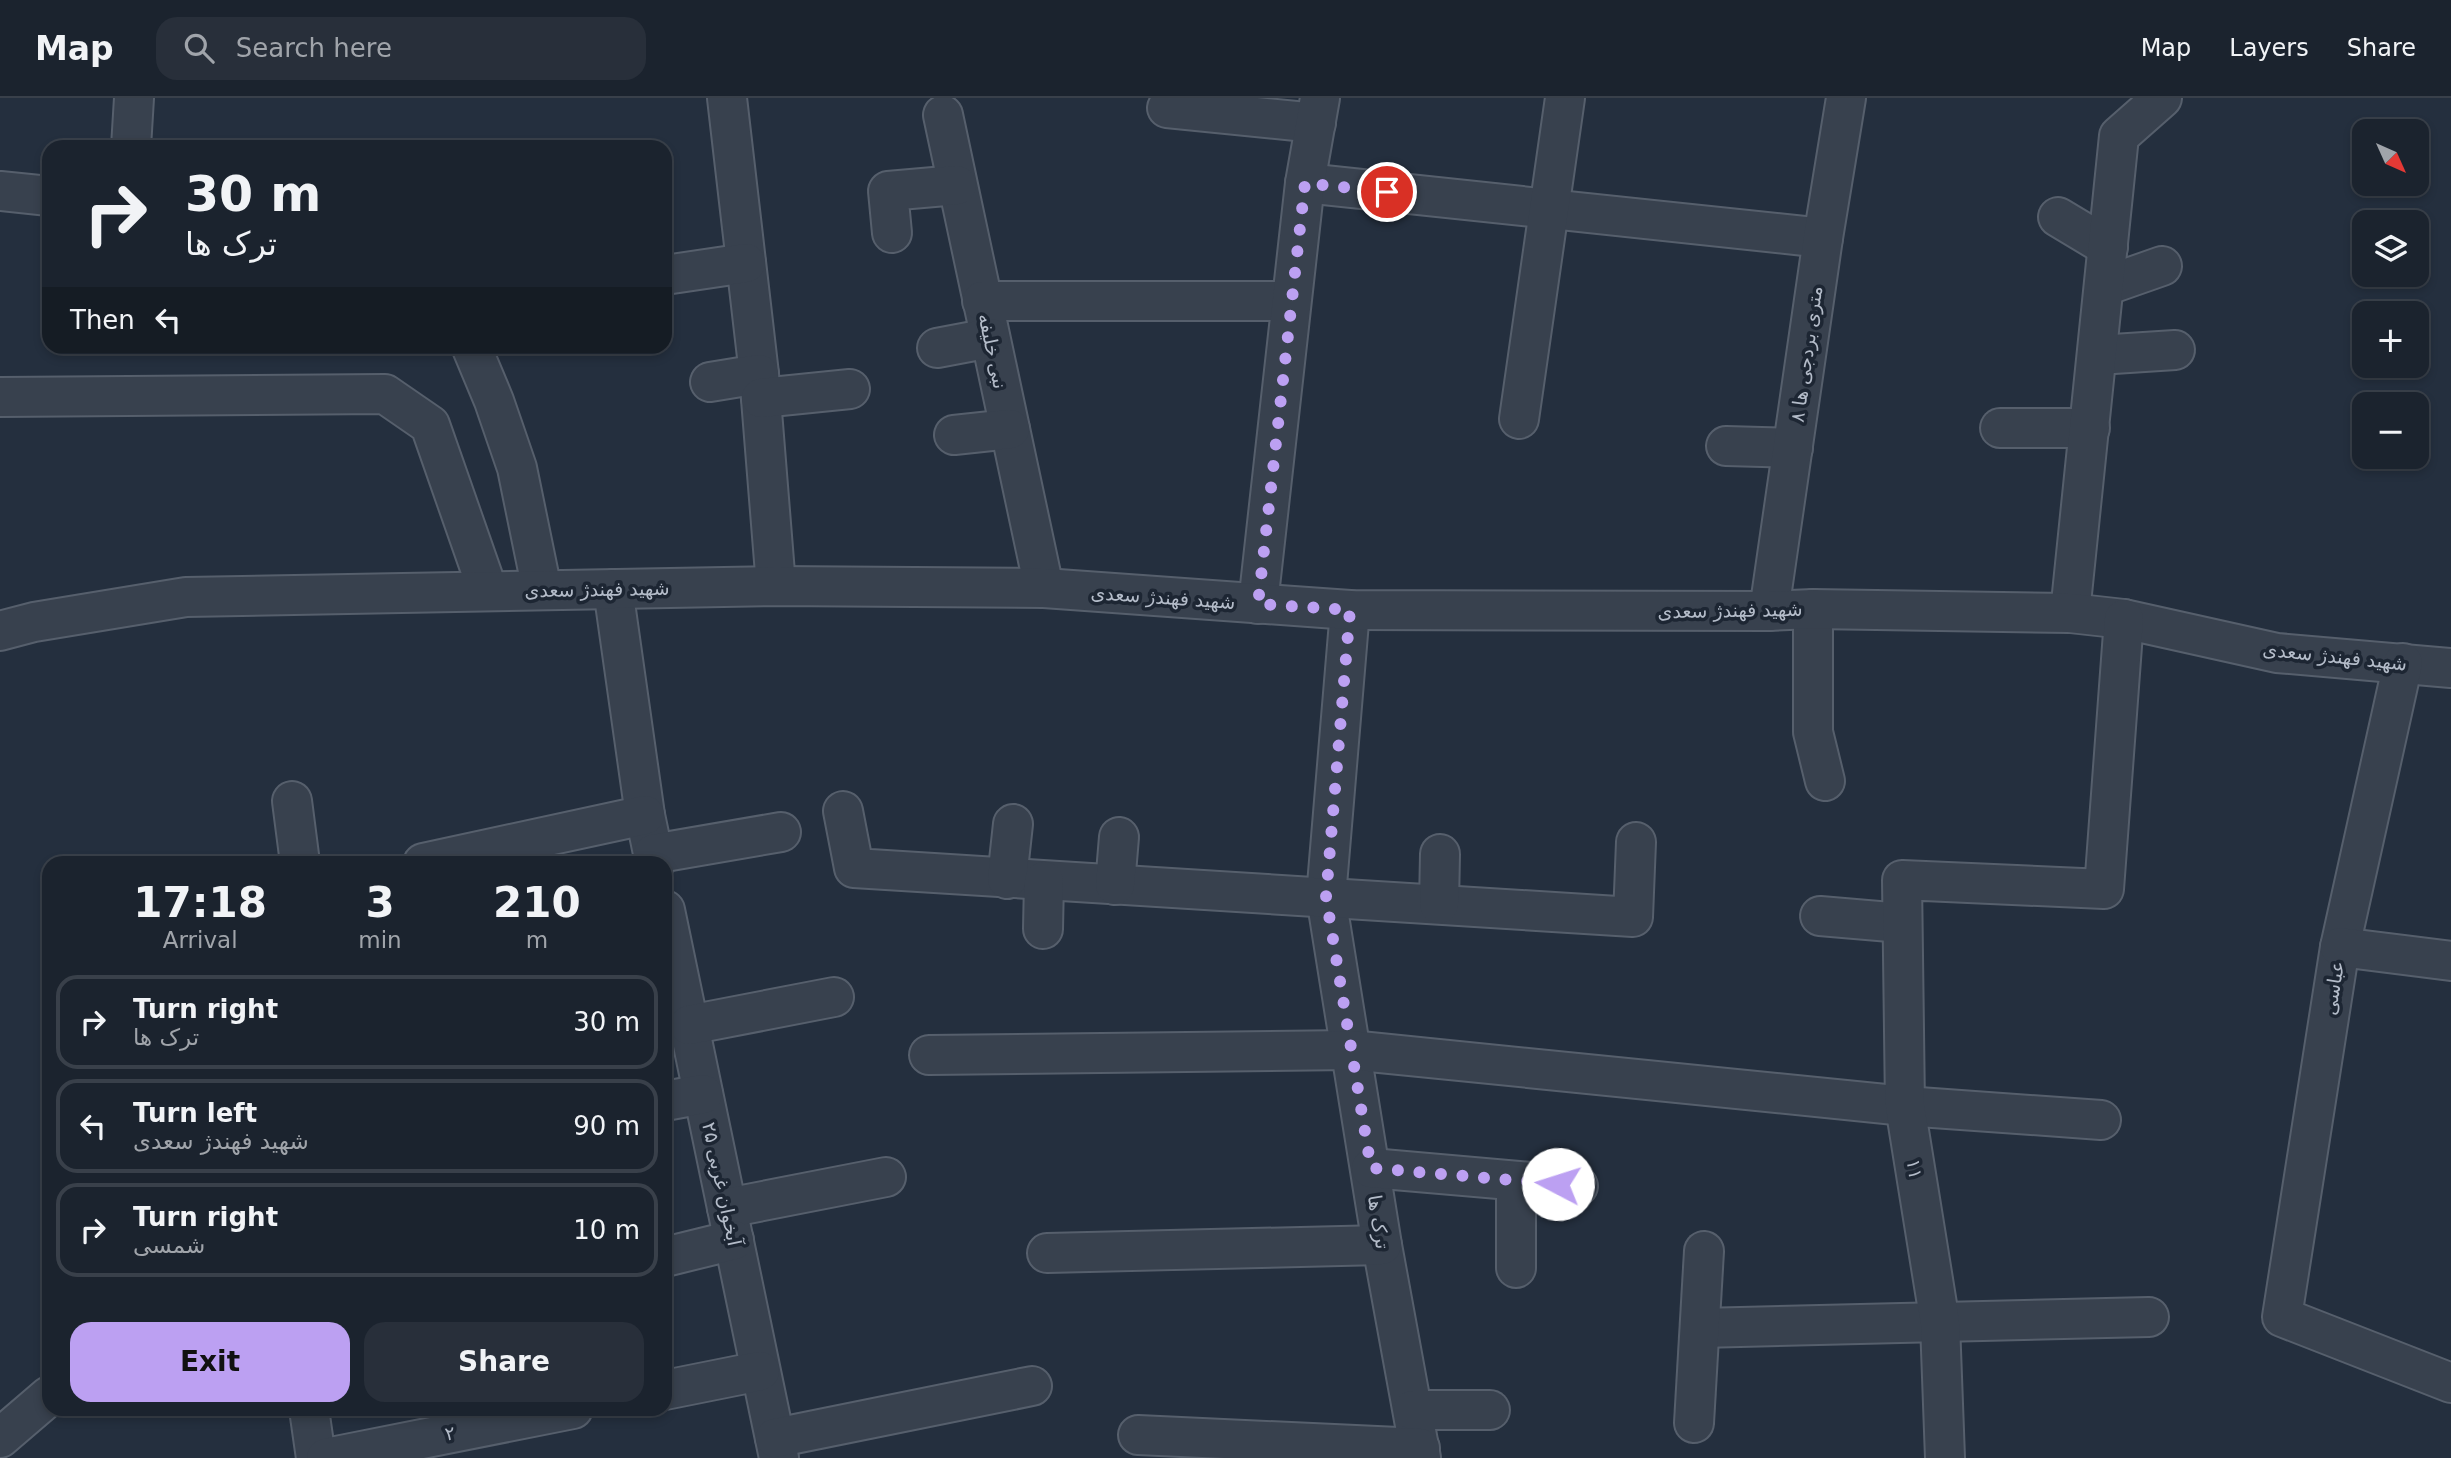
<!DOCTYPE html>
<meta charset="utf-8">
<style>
:root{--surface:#1b232e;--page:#282f3a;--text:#f1f3f6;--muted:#a0a4aa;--line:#39404a;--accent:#bca0f2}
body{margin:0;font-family:"DejaVu Sans","Noto Sans Arabic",sans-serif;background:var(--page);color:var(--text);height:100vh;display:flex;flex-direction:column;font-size:26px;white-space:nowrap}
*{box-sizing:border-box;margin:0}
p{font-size:23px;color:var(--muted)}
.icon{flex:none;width:38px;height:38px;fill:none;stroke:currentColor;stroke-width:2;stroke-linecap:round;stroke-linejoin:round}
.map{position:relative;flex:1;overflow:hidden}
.sheet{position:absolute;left:42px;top:758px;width:630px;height:560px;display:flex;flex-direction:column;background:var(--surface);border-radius:21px;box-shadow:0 4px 10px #0003,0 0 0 2px var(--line)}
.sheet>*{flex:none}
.hud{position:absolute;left:42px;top:42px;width:630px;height:214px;border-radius:21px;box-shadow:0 4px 10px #0003,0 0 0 2px var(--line);background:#1b232e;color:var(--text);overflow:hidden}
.needle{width:46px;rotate:135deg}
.buttons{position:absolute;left:2352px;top:21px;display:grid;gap:14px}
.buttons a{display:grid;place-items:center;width:77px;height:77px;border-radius:14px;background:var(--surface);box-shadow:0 4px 10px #0003,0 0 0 2px var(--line);font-size:35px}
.pin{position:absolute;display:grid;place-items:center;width:60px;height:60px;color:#fff;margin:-30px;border:4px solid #fff;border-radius:50%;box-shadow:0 2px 7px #0007}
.me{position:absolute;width:77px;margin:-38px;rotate:275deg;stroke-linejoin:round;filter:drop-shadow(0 0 5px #0008)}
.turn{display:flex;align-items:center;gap:24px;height:147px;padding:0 28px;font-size:32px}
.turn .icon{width:91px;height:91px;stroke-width:2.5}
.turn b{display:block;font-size:49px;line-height:60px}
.then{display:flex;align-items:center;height:66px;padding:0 28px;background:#0003;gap:14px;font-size:26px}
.eta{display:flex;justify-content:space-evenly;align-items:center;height:119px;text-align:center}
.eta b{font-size:42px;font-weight:700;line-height:49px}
.cta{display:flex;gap:14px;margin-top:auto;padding:14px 28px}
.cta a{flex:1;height:80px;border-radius:21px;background:var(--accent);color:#111;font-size:28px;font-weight:700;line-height:80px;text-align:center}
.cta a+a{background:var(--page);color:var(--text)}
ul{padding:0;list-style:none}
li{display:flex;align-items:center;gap:21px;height:94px;margin:0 14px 10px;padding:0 14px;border:4px solid var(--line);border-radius:21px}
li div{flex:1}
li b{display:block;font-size:26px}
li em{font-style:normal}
header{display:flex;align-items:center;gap:42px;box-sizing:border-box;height:98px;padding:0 35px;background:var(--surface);border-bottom:2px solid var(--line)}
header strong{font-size:33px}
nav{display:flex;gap:38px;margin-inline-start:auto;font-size:24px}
.search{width:490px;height:63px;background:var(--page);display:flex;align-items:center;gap:18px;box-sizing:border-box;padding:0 24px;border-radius:21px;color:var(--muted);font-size:26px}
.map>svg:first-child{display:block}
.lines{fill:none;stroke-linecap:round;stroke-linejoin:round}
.minor-casing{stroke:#565f6c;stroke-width:42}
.minor{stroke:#38414e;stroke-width:38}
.route{stroke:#bca0f2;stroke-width:12;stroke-dasharray:0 21.6}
.labels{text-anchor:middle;stroke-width:7;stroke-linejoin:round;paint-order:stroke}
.street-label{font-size:19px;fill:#b4bcc9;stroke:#1d2633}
</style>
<header>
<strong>Map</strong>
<div class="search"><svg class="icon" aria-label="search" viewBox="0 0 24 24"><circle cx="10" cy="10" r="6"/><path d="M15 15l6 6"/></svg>Search here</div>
<nav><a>Map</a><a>Layers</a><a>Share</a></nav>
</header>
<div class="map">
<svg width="2451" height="1360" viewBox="0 0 2451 1360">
<rect width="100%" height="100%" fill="#242f3e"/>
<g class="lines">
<g class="minor-casing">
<g id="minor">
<polyline points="727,0 759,276 776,488"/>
<polyline points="1167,10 1316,25"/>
<polyline points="943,17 1044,490"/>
<polyline points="131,49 134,0"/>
<polyline points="1305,85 1823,140"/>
<polyline points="0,93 49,98"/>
<polyline points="2058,119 2108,149"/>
<polyline points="892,135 888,93 957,87"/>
<polyline points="665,177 746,165"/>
<polyline points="2105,188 2162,168"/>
<polyline points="982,203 1291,203"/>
<polyline points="471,248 494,303 517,370 542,492"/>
<polyline points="937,250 990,240"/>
<polyline points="2098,257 2175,252"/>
<polyline points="710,284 759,276"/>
<polyline points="0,299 385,296 430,327 488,493"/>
<polyline points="761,300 850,291"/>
<polyline points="1519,321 1565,0"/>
<polyline points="2000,330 2090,330"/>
<polyline points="954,337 1010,331"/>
<polyline points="1726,348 1793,350"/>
<polyline points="613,491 645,717 655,765"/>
<polyline points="1258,506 1305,85 1320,0"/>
<polyline points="1813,511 1813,634 1825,683"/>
<polyline points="1350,512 1326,799 1382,1147 1421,1360"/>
<polyline points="1769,513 1823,140 1846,0"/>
<polyline points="2070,515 2119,38 2162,0"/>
<polyline points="0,533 34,524 186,499 776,488 1044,490 1350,512 1769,513 1813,511 2070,515 2124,521 2277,555 2451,570"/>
<polyline points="2403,565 2340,849 2282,1219 2451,1285"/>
<polyline points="292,703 300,765"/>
<polyline points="843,713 854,770 1633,819 1636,744"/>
<polyline points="653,756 781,734"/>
<polyline points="423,765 645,717"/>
<polyline points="1007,781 1013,726"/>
<polyline points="1115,787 1119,739"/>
<polyline points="1439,806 1440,756"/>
<polyline points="665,812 779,1360"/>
<polyline points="1820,818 1902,825"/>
<polyline points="1043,831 1044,783"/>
<polyline points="2340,849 2451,863"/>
<polyline points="689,927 834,899"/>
<polyline points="929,957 1350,952 1905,1008 2101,1022"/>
<polyline points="665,1003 703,996"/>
<polyline points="1371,1070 1578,1088"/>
<polyline points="727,1110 886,1079"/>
<polyline points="1047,1155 1382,1147"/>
<polyline points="665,1159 734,1142"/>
<polyline points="1516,1170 1516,1083"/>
<polyline points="1700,1230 2149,1219"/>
<polyline points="665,1292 760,1273"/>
<polyline points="309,1311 316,1360"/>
<polyline points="1413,1312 1490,1312"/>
<polyline points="1694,1325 1704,1153"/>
<polyline points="1138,1337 1420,1350"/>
<polyline points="0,1340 49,1298"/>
<polyline points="775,1340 1032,1288"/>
<polyline points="326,1360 573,1311"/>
<polyline points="1945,1360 1940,1225 1905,1008 1902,782 2104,791 2124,521"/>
</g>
</g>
<use href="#minor" class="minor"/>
</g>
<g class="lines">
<polyline class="route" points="1387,94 1305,85 1258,506 1350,512 1326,799 1371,1070 1558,1086"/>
</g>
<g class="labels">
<g class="street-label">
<text transform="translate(993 253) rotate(78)" y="7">نبی خلیفه</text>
<text transform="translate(1806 256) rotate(-82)" y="7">۸ متری بردجی ها</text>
<text transform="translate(597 491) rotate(-1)" y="7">شهید فهندژ سعدی</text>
<text transform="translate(1163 499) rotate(4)" y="7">شهید فهندژ سعدی</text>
<text transform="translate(1730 512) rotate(-1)" y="7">شهید فهندژ سعدی</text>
<text transform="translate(2335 558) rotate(6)" y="7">شهید فهندژ سعدی</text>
<text transform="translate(2333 890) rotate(-81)" y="7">عباسی</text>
<text transform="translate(1915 1071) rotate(81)" y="7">۱۱</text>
<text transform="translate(722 1086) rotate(78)" y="7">آبخوان غربی ۲۵</text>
<text transform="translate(1379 1124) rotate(81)" y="7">ترک ها</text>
<text transform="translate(450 1335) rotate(-11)" y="7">۲</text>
</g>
</g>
</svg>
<div class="buttons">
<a><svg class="needle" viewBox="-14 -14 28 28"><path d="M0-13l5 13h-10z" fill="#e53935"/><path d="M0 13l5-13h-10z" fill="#a0a4aa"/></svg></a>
<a><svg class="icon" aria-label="layers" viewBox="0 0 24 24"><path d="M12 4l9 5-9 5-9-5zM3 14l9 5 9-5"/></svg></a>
<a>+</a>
<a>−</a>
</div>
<div class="pin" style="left:1387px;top:94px;background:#d93025"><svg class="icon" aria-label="arrive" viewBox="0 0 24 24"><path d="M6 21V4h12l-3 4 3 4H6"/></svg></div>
<svg class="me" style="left:1558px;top:1086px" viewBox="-20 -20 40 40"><circle r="19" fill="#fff"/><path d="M0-13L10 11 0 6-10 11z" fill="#bca0f2"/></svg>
<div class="hud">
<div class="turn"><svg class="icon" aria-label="right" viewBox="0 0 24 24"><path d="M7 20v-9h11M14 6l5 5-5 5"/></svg><div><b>30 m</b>ترک ها</div></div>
<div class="then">Then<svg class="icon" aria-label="left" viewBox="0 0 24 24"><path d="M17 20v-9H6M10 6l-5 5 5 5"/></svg></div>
</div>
<section class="sheet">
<div class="eta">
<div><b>17:18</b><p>Arrival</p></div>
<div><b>3</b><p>min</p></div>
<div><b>210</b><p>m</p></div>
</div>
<ul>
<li><svg class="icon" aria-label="right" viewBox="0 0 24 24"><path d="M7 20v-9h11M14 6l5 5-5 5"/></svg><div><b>Turn right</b><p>ترک ها</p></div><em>30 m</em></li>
<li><svg class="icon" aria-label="left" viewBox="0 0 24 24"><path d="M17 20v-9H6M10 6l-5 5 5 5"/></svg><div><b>Turn left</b><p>شهید فهندژ سعدی</p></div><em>90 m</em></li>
<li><svg class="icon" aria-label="right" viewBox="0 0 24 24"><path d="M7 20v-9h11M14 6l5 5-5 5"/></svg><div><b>Turn right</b><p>شمسی</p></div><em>10 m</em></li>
</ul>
<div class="cta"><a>Exit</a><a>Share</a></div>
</section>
</div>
